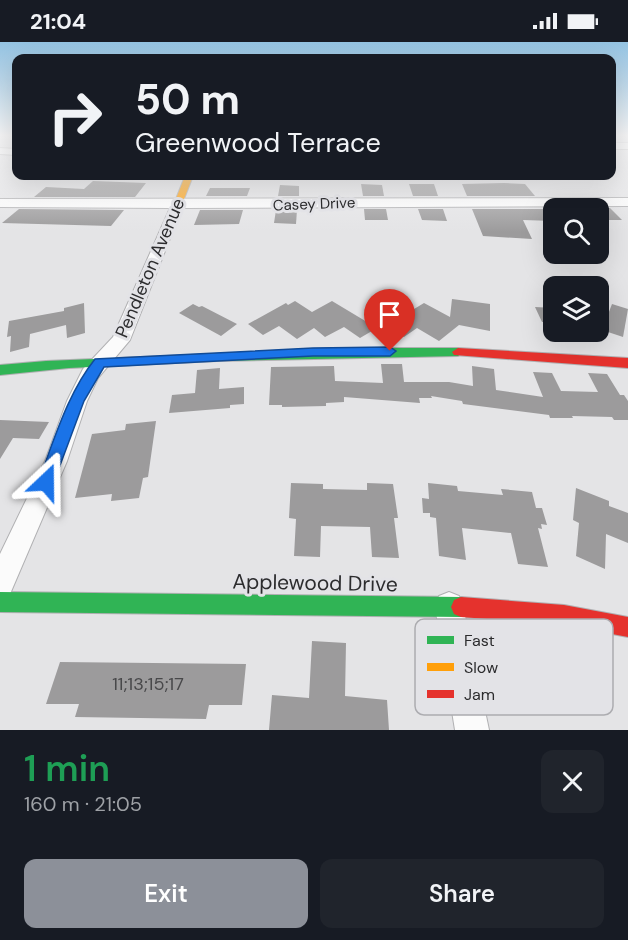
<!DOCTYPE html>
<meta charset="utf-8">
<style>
:root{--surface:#171b24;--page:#20242c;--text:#f1f3f6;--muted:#9ea1a6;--accent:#8c9099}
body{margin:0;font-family:"DM Sans",sans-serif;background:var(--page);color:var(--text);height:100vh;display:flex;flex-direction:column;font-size:22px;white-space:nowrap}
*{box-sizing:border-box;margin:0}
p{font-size:20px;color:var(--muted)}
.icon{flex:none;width:33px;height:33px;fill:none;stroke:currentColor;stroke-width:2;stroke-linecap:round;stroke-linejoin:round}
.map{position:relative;height:688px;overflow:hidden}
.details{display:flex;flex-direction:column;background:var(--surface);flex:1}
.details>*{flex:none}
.hud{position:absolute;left:12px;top:12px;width:604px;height:126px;border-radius:12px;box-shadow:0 6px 24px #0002;background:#171b24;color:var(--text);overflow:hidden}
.fabs{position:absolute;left:543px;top:156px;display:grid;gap:12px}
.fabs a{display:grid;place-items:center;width:66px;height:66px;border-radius:12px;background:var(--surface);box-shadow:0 6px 24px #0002;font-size:30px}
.pin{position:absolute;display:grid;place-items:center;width:51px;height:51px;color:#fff;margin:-62px -26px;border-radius:50% 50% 50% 0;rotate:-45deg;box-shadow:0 0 6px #0007}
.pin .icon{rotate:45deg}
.me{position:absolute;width:66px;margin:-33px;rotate:23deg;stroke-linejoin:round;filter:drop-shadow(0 0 4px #0008)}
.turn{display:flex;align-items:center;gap:21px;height:126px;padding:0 24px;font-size:27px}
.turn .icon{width:78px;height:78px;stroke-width:2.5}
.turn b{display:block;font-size:42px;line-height:51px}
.round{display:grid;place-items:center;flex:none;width:63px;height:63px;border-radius:12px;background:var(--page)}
.overview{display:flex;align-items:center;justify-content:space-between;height:102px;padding:0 24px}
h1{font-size:36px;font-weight:600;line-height:45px;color:#1e9e55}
.cta{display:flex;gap:12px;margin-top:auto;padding:12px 24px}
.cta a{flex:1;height:69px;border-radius:12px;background:var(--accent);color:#fff;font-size:24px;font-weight:600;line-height:69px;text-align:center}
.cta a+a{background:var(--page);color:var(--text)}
.status{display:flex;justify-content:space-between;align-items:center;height:42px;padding:0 30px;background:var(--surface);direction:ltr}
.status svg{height:16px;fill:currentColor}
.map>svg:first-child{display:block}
.building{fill:#9c9b9c}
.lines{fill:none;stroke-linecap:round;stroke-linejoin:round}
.street-casing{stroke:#b0b0b2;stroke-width:2}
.fast-casing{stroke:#b0b0b2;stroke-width:2}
.slow-casing{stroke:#b0b0b2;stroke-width:2}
.jam-casing{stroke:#b0b0b2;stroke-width:2}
.street{fill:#fbfbfb;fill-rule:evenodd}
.fast{fill:#30b455;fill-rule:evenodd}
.slow{fill:#ff9f0a;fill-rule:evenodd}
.jam{fill:#e5322d;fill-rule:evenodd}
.route{fill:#1a73e8;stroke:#114b97;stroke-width:1.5}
.labels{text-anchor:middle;stroke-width:6;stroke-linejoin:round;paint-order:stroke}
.far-street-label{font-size:15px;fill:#2c2c2e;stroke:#e3e3e7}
.street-label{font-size:18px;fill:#2c2c2e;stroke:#e3e3e7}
.near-number-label{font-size:18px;fill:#48484a}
.near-street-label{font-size:21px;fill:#2c2c2e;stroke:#e3e3e7}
.key{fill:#e3e3e7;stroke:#acacb0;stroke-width:1.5}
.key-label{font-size:16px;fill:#2c2c2e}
</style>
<div class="status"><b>21:04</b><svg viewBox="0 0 49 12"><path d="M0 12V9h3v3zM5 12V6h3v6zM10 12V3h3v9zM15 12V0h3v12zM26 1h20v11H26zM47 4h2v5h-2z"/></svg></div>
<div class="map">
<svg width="628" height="688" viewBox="0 0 628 688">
<rect width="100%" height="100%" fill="#e4e4e6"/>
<g class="building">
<polygon points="93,139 146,141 135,155 34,155 46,145 84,147"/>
<polygon points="504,141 525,142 535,154 467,154 462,142"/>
<polygon points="361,142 382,143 384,154 363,154"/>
<polygon points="409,142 434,142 438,154 413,154"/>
<polygon points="280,143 299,144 299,154 278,154"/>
<polygon points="210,146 250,146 247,154 206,154"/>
<polygon points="598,166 610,166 622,178 598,178"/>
<polygon points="19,167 124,168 111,184 2,181"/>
<polygon points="364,167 386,167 388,178 365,178"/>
<polygon points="418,167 443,167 447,179 422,178"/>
<polygon points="472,167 545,167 554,179 523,178 532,197 483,194"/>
<polygon points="200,168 243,168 239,182 194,183"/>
<polygon points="276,168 297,168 296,182 274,181"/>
<polygon points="452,257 490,262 490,289 459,283 439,299 417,286 404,295 386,284 424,261 450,275"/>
<polygon points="295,259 312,270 332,259 377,286 360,296 344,285 325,295 314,286 297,297 279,284 263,293 248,282 286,261 288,263"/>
<polygon points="84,261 85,291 67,296 66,283 30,292 29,305 10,310 11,294 7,295 9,279 64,269 64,266"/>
<polygon points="193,262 199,265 202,264 237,282 221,294 179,271"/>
<polygon points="612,262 628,267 623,295 602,288"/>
<polygon points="535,265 554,266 554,280 542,280"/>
<polygon points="381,322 402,322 404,340 449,340 473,344 472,324 494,327 496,348 543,355 533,330 552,331 561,349 598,350 588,331 607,332 620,353 624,353 628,359 628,378 614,378 612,375 572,374 573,376 550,376 549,373 463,362 462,359 431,354 432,356 419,356 420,361 344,355 344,360 326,361 326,364 282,365 282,363 269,363 271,325 334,324 335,339 383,341"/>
<polygon points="220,326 219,347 244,345 244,362 230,363 230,366 169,371 172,353 195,351 197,328"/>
<polygon points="0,378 49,380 39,397 13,396 0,417"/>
<polygon points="156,379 148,435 143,436 139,456 111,459 112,452 75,456 92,392 125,388 126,382"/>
<polygon points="291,441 323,442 323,447 367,448 367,441 393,442 398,476 394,476 399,516 372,515 370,485 321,484 320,515 294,514 296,477 289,476"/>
<polygon points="428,441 457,444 458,449 503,453 501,447 532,450 536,466 542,466 547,483 541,482 542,487 538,486 548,525 518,522 511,491 462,486 466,518 439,514 436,476 430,475 430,471 423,471 422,456 429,457"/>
<polygon points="576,446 609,459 609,464 628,471 628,501 606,492 605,527 576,514 579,481 573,478"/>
<polygon points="312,599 346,601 345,654 387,658 389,688 269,688 272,653 309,656"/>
<polygon points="60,620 246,622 242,663 209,663 206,677 75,675 79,662 46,662"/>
</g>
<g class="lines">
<g class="street-casing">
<g id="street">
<rect x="612" y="101" width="16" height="6"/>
<polygon points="0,106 16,107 16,113 0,112"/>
<polygon points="628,156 628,164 182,166 130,298 98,336 87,359 67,419 10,552 0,556 0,512 45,419 67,359 83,327 113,295 170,166 0,165 0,157"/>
<polygon points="449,550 459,554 463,564 489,688 455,688 435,564 439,554"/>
</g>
</g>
<g class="fast-casing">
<g id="fast">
<polygon points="355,306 458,306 464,310 458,314 217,319 69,326 0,333 0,323 46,319"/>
<polygon points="0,550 461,555 468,558 471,565 468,572 461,575 0,570"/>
</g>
</g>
<g class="slow-casing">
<polygon id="slow" points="185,134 193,134 182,162 175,164 174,162"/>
</g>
<g class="jam-casing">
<g id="jam">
<polygon points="458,306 628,316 628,326 454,313 452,310"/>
<polygon points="461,555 564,563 628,575 628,595 564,583 461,575 454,572 451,565 454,558"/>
</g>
</g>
<use href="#street" class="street"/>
<use href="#fast" class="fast"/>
<use href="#slow" class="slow"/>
<use href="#jam" class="jam"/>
</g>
<linearGradient id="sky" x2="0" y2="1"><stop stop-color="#94c3e2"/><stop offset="0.49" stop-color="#f3f3f4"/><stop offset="1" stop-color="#f3f3f4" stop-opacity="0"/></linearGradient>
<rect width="628" height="190" fill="url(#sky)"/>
<path class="route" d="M390,305l6,4 -6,5h-77l-209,11 -20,34 -32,86 -6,2 -5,-2 -3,-5c16,-41 29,-88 57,-123l218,-11z"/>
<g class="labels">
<g class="far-street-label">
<text transform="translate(314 162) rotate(-2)" y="5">Casey Drive</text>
</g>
<g class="street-label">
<text transform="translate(150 226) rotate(-67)" y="6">Pendleton Avenue</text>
</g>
<g class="near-number-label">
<text x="148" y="648">11;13;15;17</text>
</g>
<g class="near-street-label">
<text transform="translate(315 541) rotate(1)" y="7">Applewood Drive</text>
</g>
</g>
<rect x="415" y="577" width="198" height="96" rx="9" class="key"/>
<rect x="427" y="594" width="27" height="8" fill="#30b455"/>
<rect x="427" y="621" width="27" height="8" fill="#ff9f0a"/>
<rect x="427" y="648" width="27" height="8" fill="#e5322d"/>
<g class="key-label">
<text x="464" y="604">Fast</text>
<text x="464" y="631">Slow</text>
<text x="464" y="658">Jam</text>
</g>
</svg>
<div class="fabs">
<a><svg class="icon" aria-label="search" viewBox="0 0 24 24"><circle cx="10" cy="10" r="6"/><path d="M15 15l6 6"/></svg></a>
<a><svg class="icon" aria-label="layers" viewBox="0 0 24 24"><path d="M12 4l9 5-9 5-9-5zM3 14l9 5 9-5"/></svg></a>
</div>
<div class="pin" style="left:390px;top:309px;background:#d93025"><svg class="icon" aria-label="arrive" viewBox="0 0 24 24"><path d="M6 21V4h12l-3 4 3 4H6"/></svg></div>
<svg class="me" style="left:46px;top:440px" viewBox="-20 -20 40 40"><path d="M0-17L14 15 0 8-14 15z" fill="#1a73e8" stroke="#fff" stroke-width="4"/></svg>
<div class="hud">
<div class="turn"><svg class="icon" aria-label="right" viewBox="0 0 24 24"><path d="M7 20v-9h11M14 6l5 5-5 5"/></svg><div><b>50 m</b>Greenwood Terrace</div></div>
</div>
</div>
<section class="details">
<div class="overview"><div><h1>1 min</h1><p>160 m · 21:05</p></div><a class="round"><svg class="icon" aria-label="close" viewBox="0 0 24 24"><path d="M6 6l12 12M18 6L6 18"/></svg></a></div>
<div class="cta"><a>Exit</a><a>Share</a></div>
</section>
